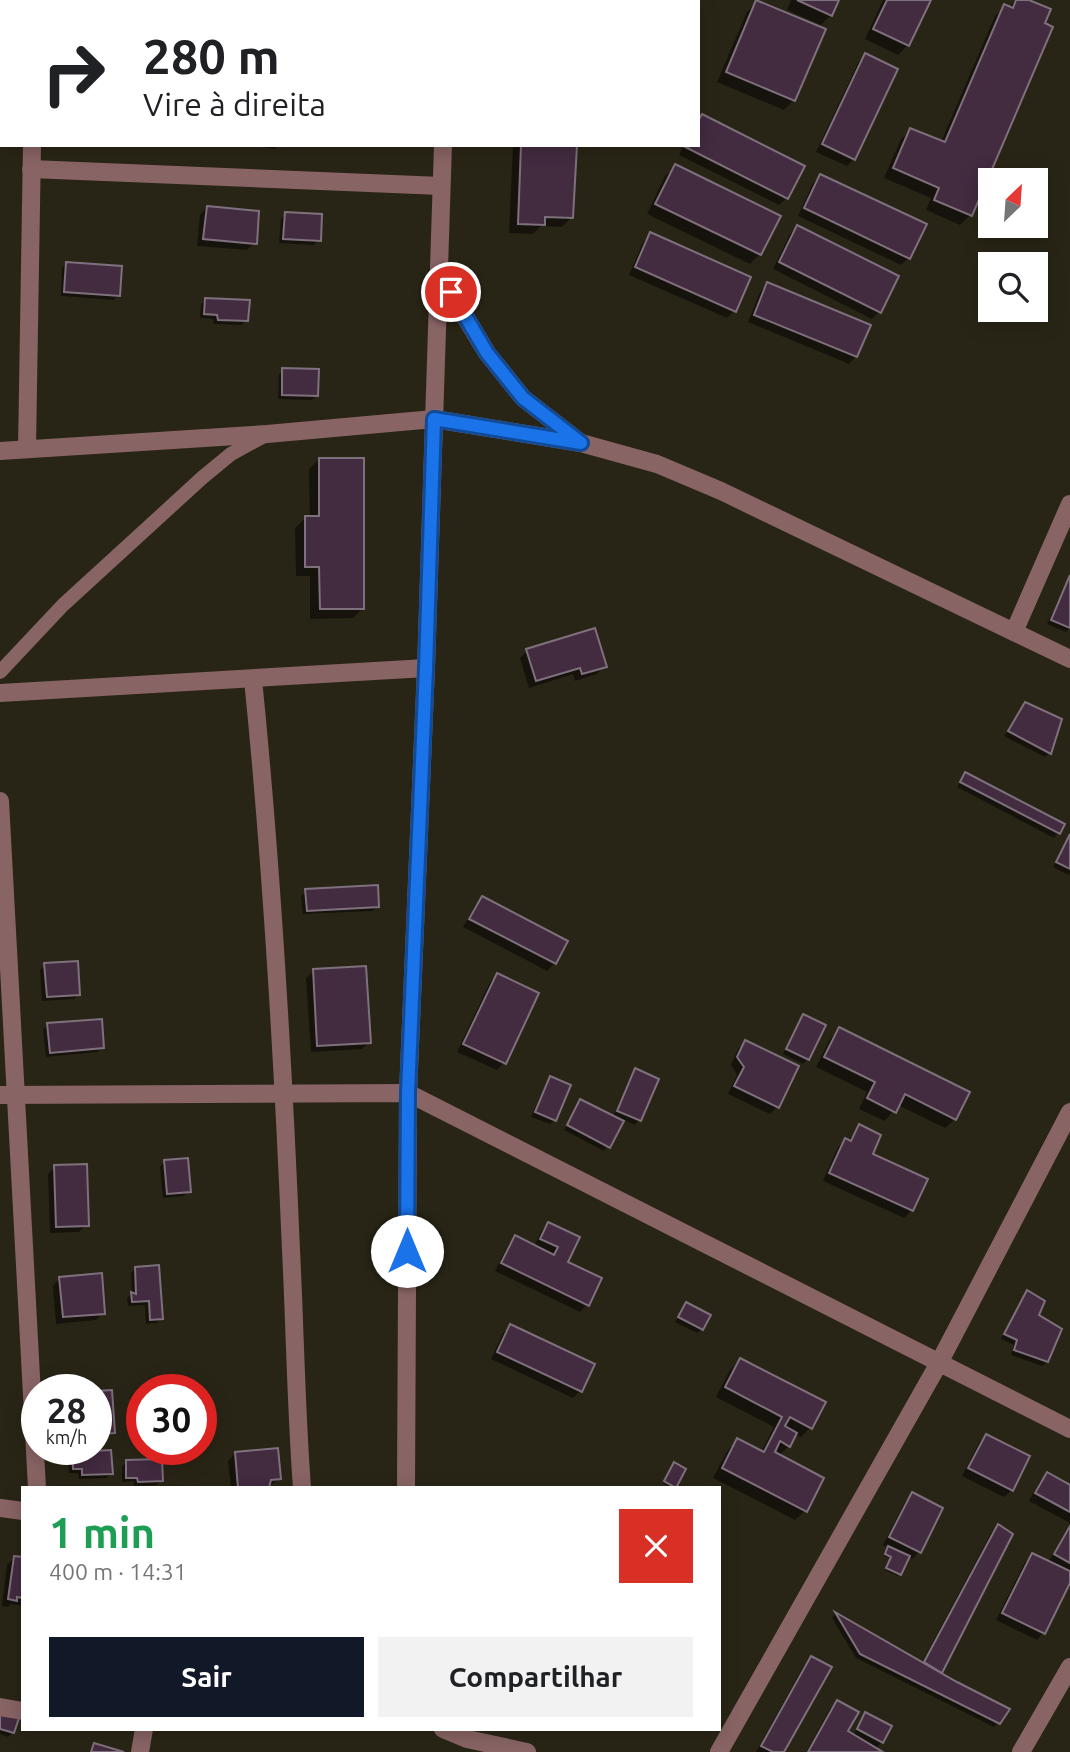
<!DOCTYPE html>
<html lang="pt">
<meta charset="utf-8">
<style>
:root{--surface:#fff;--page:#f2f2f2;--text:#202124;--muted:#757577;--accent:#111827}
body{margin:0;font-family:Ubuntu,sans-serif;background:var(--page);color:var(--text);height:100vh;display:flex;flex-direction:column;font-size:26px;white-space:nowrap}
*{box-sizing:border-box;margin:0}
p{font-size:23px;color:var(--muted)}
.icon{flex:none;width:38px;height:38px;fill:none;stroke:currentColor;stroke-width:2;stroke-linecap:round;stroke-linejoin:round}
.map{position:relative;flex:1;overflow:hidden}
.sheet{position:absolute;left:21px;top:1486px;width:700px;height:245px;display:flex;flex-direction:column;background:var(--surface);border-radius:0px;box-shadow:0 4px 18px #0003}
.sheet>*{flex:none}
.banner{position:absolute;left:0px;top:0px;width:700px;height:147px;box-shadow:0 4px 18px #0003;background:#fff;color:var(--text);overflow:hidden}
.needle{width:46px;rotate:25deg}
.controls{position:absolute;left:978px;top:168px;display:grid;gap:14px}
.controls a{display:grid;place-items:center;width:70px;height:70px;border-radius:0px;background:var(--surface);box-shadow:0 4px 18px #0003;font-size:35px}
.speed{position:absolute;left:21px;top:1374px;display:flex;gap:14px;font-size:35px;font-weight:700;text-align:center}
.speed>*{display:grid;place-content:center;width:91px;height:91px;border-radius:50%;background:var(--surface);box-shadow:0 4px 18px #0003;line-height:1}
.speed small{font-size:18px;font-weight:400}
.speed .limit{border:10px solid #d22;background:#fff;color:#111}
.pin{position:absolute;display:grid;place-items:center;width:60px;height:60px;color:#fff;margin:-30px;border:4px solid #fff;border-radius:50%;box-shadow:0 2px 7px #0007}
.me{position:absolute;width:77px;margin:-38px;rotate:0deg;stroke-linejoin:round;filter:drop-shadow(0 0 5px #0008)}
.turn{display:flex;align-items:center;gap:24px;height:147px;padding:0 28px;font-size:32px}
.turn .icon{width:91px;height:91px;stroke-width:2.5}
.turn b{display:block;font-size:49px;line-height:60px}
.round{display:grid;place-items:center;flex:none;width:74px;height:74px;border-radius:0px;background:var(--page)}
.head{display:flex;align-items:center;justify-content:space-between;height:119px;padding:0 28px}
h1{font-size:42px;font-weight:700;line-height:52px;color:#1e9e55}
.action{display:flex;gap:14px;margin-top:auto;padding:14px 28px}
.action a{flex:1;height:80px;border-radius:0px;background:var(--accent);color:#fff;font-size:28px;font-weight:700;line-height:80px;text-align:center}
.action a+a{background:var(--page);color:var(--text)}
.map>svg:first-child{display:block}
.shadow{fill:#0007}
.building{fill:#432b40;stroke:#7e707c;stroke-width:2}
.lines{fill:none;stroke-linecap:round;stroke-linejoin:round}
.pedestrian{stroke:#896465;stroke-width:14}
.minor{stroke:#896465;stroke-width:18}
.tertiary{stroke:#896465;stroke-width:18}
.route-casing{stroke:#114b97;stroke-width:18}
.route{stroke:#1a73e8;stroke-width:12}
</style>
<div class="map">
<svg width="1070" height="1752" viewBox="0 0 1070 1752">
<rect width="100%" height="100%" fill="#292516"/>
<g class="shadow">
<polygon points="367,0 398,0 367,2"/>
<polygon points="519,0 582,0 519,2"/>
<polygon points="791,0 837,0 831,15 821,25 787,10"/>
<polygon points="883,0 929,0 908,45 898,55 865,39"/>
<polygon points="1016,0 1025,0 1042,24 1050,28 970,215 960,225 926,210 931,198 884,178 901,139 911,130 941,142 995,16 1005,7 1008,8"/>
<polygon points="757,2 794,100 784,110 717,82 747,12"/>
<polygon points="865,55 854,159 847,166 816,152 858,63"/>
<polygon points="702,116 787,198 779,205 679,155 684,145 698,145 698,120"/>
<polygon points="250,145 278,145 275,149"/>
<polygon points="513,145 575,145 572,217 562,227 541,226 533,234 509,233"/>
<polygon points="675,167 760,254 750,264 647,214 665,176"/>
<polygon points="821,176 909,258 901,265 798,216 813,183"/>
<polygon points="207,207 255,243 247,250 197,246 200,215"/>
<polygon points="286,214 319,240 314,245 279,243 281,219"/>
<polygon points="797,227 879,312 872,319 773,269 790,234"/>
<polygon points="651,235 734,311 727,318 629,275 643,242"/>
<polygon points="66,264 118,295 114,300 61,296 62,268"/>
<polygon points="767,284 856,356 849,364 748,322 760,292"/>
<polygon points="206,300 246,320 242,325 214,324 213,319 200,318 201,304"/>
<polygon points="283,370 317,395 312,400 278,399 279,375"/>
<polygon points="319,459 363,608 353,618 310,619 310,576 296,576 295,528 305,518 310,518 309,469"/>
<polygon points="1070,576 1070,628 1066,632 1047,624"/>
<polygon points="527,651 605,666 597,674 575,681 573,674 529,688 520,658"/>
<polygon points="1025,704 1049,753 1045,757 1004,736"/>
<polygon points="966,774 1063,825 1058,833 1054,838 957,787"/>
<polygon points="1070,833 1070,873 1068,875 1053,867"/>
<polygon points="306,891 378,906 373,911 303,914 301,896"/>
<polygon points="482,898 566,942 555,963 547,971 463,927 475,905"/>
<polygon points="45,965 79,994 74,999 42,1001 40,970"/>
<polygon points="314,971 369,1042 362,1049 311,1052 306,978"/>
<polygon points="497,975 504,1063 497,1070 457,1052 490,982"/>
<polygon points="803,1016 807,1059 803,1064 783,1054 799,1021"/>
<polygon points="48,1025 102,1048 98,1052 46,1057 43,1029"/>
<polygon points="840,1029 955,1119 945,1128 898,1105 885,1121 859,1109 867,1092 816,1067 830,1039"/>
<polygon points="745,1042 777,1107 770,1114 728,1094 737,1075 731,1065 738,1049"/>
<polygon points="636,1070 639,1120 635,1125 622,1119 604,1151 564,1130 581,1101 613,1117 631,1075"/>
<polygon points="550,1078 555,1120 550,1124 531,1117 546,1083"/>
<polygon points="859,1127 870,1155 912,1210 904,1218 823,1181 838,1147 845,1140 848,1141"/>
<polygon points="164,1162 189,1191 184,1196 163,1198 160,1167"/>
<polygon points="55,1167 87,1225 79,1232 50,1233 48,1174"/>
<polygon points="548,1224 587,1305 580,1312 495,1271 508,1245 515,1237 534,1247 541,1231"/>
<polygon points="135,1269 161,1318 157,1323 146,1324 145,1305 128,1306 127,1298 132,1294 131,1273"/>
<polygon points="60,1278 103,1313 96,1320 56,1324 53,1286"/>
<polygon points="1027,1292 1036,1315 1047,1362 1042,1366 1011,1355 1014,1345 1001,1339"/>
<polygon points="686,1304 702,1329 697,1333 675,1322"/>
<polygon points="511,1326 580,1391 573,1398 491,1359 503,1333"/>
<polygon points="740,1360 811,1427 801,1437 795,1434 789,1446 778,1456 805,1511 795,1520 713,1478 728,1450 737,1440 761,1452 774,1427 716,1397 730,1370"/>
<polygon points="96,1392 113,1432 106,1440 96,1440"/>
<polygon points="986,1436 1012,1490 1004,1497 962,1476 979,1443"/>
<polygon points="235,1453 280,1478 267,1488 231,1488 228,1461"/>
<polygon points="72,1454 111,1474 106,1478 79,1479 78,1473 69,1473 68,1458"/>
<polygon points="127,1462 161,1481 156,1485 134,1486 134,1481 122,1482 122,1466"/>
<polygon points="673,1466 675,1487 671,1488 663,1483"/>
<polygon points="1047,1474 1070,1487 1070,1570 1068,1572 1070,1579 1044,1632 1037,1640 996,1620 1025,1562 1032,1555 1048,1563 1070,1523 1029,1501 1040,1481"/>
<polygon points="912,1494 919,1552 912,1559 908,1557 898,1576 885,1570 891,1559 884,1556 889,1548 883,1545 905,1502"/>
<polygon points="998,1526 1010,1535 940,1672 1008,1710 994,1727 856,1658 832,1618 835,1614 922,1662 991,1533"/>
<polygon points="14,1558 23,1559 23,1606 11,1604 8,1607 2,1606 7,1565"/>
<polygon points="812,1658 782,1752 756,1752 804,1665"/>
<polygon points="837,1702 846,1732 853,1735 866,1715 882,1742 876,1748 881,1752 806,1752 830,1709"/>
<polygon points="0,1712 13,1732 8,1737 0,1734"/>
</g>
<g class="building">
<polygon points="528,0 584,0 528,2"/>
<polygon points="627,0 685,0 688,2 626,2"/>
<polygon points="756,0 826,29 795,101 726,72"/>
<polygon points="797,0 839,0 832,16"/>
<polygon points="887,0 931,0 909,46 873,29"/>
<polygon points="1016,0 1029,0 1051,9 1045,23 1053,27 972,216 934,200 939,188 893,168 910,128 945,142 1004,4 1013,8"/>
<polygon points="865,53 898,69 855,160 822,144"/>
<polygon points="702,114 805,166 788,199 685,147 698,145 698,121"/>
<polygon points="521,145 577,145 573,218 545,217 545,225 518,224"/>
<polygon points="675,164 781,216 761,255 655,204"/>
<polygon points="820,174 927,224 910,259 804,208"/>
<polygon points="207,206 259,211 257,244 203,239"/>
<polygon points="285,212 322,214 321,241 283,239"/>
<polygon points="797,225 899,276 881,313 779,262"/>
<polygon points="650,232 751,277 736,312 635,267"/>
<polygon points="66,262 122,266 120,296 64,292"/>
<polygon points="767,282 871,325 857,357 754,315"/>
<polygon points="205,298 250,300 248,321 218,320 217,315 204,314"/>
<polygon points="282,368 319,369 318,396 282,395"/>
<polygon points="319,458 364,458 364,609 320,609 319,567 305,567 305,516 319,516"/>
<polygon points="1070,575 1070,628 1051,620"/>
<polygon points="595,628 607,667 582,674 580,668 536,681 526,649"/>
<polygon points="1025,702 1062,719 1051,754 1008,731"/>
<polygon points="965,772 1065,824 1060,834 960,782"/>
<polygon points="1070,834 1070,869 1056,862"/>
<polygon points="378,885 379,907 307,911 305,889"/>
<polygon points="482,896 568,941 556,964 469,919"/>
<polygon points="78,961 80,995 47,997 44,963"/>
<polygon points="366,966 371,1043 317,1046 313,969"/>
<polygon points="497,973 539,993 506,1064 463,1044"/>
<polygon points="803,1014 826,1025 809,1060 786,1049"/>
<polygon points="102,1019 104,1048 50,1053 47,1023"/>
<polygon points="839,1027 970,1092 956,1120 905,1094 896,1113 867,1098 875,1082 824,1057"/>
<polygon points="745,1040 799,1066 779,1108 734,1086 744,1067 737,1057"/>
<polygon points="635,1068 659,1079 641,1121 617,1111"/>
<polygon points="550,1076 571,1085 556,1121 535,1112"/>
<polygon points="580,1099 624,1121 610,1148 567,1125"/>
<polygon points="859,1124 881,1135 873,1154 928,1179 913,1211 829,1173 845,1138 851,1141"/>
<polygon points="188,1158 191,1192 167,1194 164,1160"/>
<polygon points="87,1164 89,1226 56,1227 54,1165"/>
<polygon points="548,1222 580,1237 568,1262 602,1278 589,1306 501,1263 515,1235 554,1255 558,1247 540,1239"/>
<polygon points="159,1265 163,1319 150,1320 149,1301 132,1302 131,1292 136,1294 135,1267"/>
<polygon points="102,1273 105,1314 63,1317 59,1277"/>
<polygon points="1027,1290 1045,1301 1039,1315 1062,1329 1048,1362 1014,1350 1017,1340 1004,1334"/>
<polygon points="686,1302 711,1315 703,1330 678,1317"/>
<polygon points="510,1324 595,1364 582,1392 497,1352"/>
<polygon points="740,1358 826,1402 812,1429 790,1417 785,1426 797,1433 790,1447 780,1441 775,1452 824,1478 807,1512 722,1468 737,1438 764,1452 782,1417 725,1387"/>
<polygon points="112,1390 115,1433 96,1434 96,1391"/>
<polygon points="986,1434 1030,1456 1013,1491 968,1468"/>
<polygon points="278,1448 281,1479 271,1480 269,1488 238,1488 235,1452"/>
<polygon points="111,1450 113,1474 82,1475 82,1469 73,1469 72,1452"/>
<polygon points="162,1459 163,1481 138,1482 137,1478 126,1478 126,1460"/>
<polygon points="674,1462 686,1469 676,1488 664,1481"/>
<polygon points="1047,1472 1070,1485 1070,1512 1035,1493"/>
<polygon points="912,1492 943,1508 921,1553 889,1537"/>
<polygon points="998,1524 1013,1534 942,1673 924,1662"/>
<polygon points="1070,1526 1070,1563 1054,1554"/>
<polygon points="888,1546 910,1556 901,1575 886,1568 891,1557 885,1554"/>
<polygon points="1032,1553 1070,1571 1070,1583 1045,1634 1002,1613"/>
<polygon points="14,1556 23,1557 23,1598 17,1597 17,1601 8,1599"/>
<polygon points="835,1612 957,1682 1010,1709 1000,1724 860,1654"/>
<polygon points="811,1656 832,1667 784,1752 773,1752 761,1746"/>
<polygon points="837,1700 859,1712 848,1731 883,1752 808,1752"/>
<polygon points="0,1710 20,1715 14,1733 0,1729"/>
<polygon points="865,1712 892,1726 883,1743 857,1729"/>
<polygon points="94,1743 124,1752 91,1752"/>
</g>
<g class="lines">
<polyline class="pedestrian" points="0,672 63,605 203,477 231,454 264,436"/>
<g class="minor">
<polyline points="36,2 36,0"/>
<polyline points="31,169 441,186"/>
<polyline points="27,449 32,145"/>
<polyline points="0,451 267,434 434,419 581,443 657,464 721,491 1070,659"/>
<polyline points="1014,632 1070,504"/>
<path d="M253,679c19,189 30,381 38,571 4,79 5,158 11,238"/>
<polyline points="0,693 426,668"/>
<polyline points="0,801 37,1488"/>
<polyline points="0,1095 408,1093 406,1488"/>
<polyline points="0,1508 23,1511"/>
<polyline points="0,1707 23,1711"/>
<polyline points="443,1729 467,1739 527,1752"/>
<polyline points="140,1752 144,1729"/>
<polyline points="719,1752 939,1363 1070,1112"/>
<polyline points="1021,1752 1070,1667"/>
</g>
<g class="tertiary">
<polyline points="448,2 448,0"/>
<polyline points="443,145 426,668 408,1093 1070,1429"/>
<polyline points="439,273 487,353 523,398 581,443"/>
</g>
</g>
<g class="lines">
<g class="route-casing">
<polyline id="route" points="407,1251 408,1093 426,668 434,419 581,443 523,398 487,353 451,292"/>
</g>
<use href="#route" class="route"/>
</g>
</svg>
<div class="controls">
<a><svg class="needle" viewBox="-14 -14 28 28"><path d="M0-13l5 13h-10z" fill="#e53935"/><path d="M0 13l5-13h-10z" fill="#757577"/></svg></a>
<a><svg class="icon" aria-label="search" viewBox="0 0 24 24"><circle cx="10" cy="10" r="6"/><path d="M15 15l6 6"/></svg></a>
</div>
<div class="speed"><div>28<small>km/h</small></div><div class="limit">30</div></div>
<div class="pin" style="left:451px;top:292px;background:#d93025"><svg class="icon" aria-label="arrive" viewBox="0 0 24 24"><path d="M6 21V4h12l-3 4 3 4H6"/></svg></div>
<svg class="me" style="left:407px;top:1251px" viewBox="-20 -20 40 40"><circle r="19" fill="#fff"/><path d="M0-13L10 11 0 6-10 11z" fill="#1a73e8"/></svg>
<div class="banner">
<div class="turn"><svg class="icon" aria-label="right" viewBox="0 0 24 24"><path d="M7 20v-9h11M14 6l5 5-5 5"/></svg><div><b>280 m</b>Vire à direita</div></div>
</div>
<section class="sheet">
<div class="head"><div><h1>1 min</h1><p>400 m · 14:31</p></div><a class="round" style="background:#d93025;color:#fff"><svg class="icon" aria-label="close" viewBox="0 0 24 24"><path d="M6 6l12 12M18 6L6 18"/></svg></a></div>
<div class="action"><a>Sair</a><a>Compartilhar</a></div>
</section>
</div>
